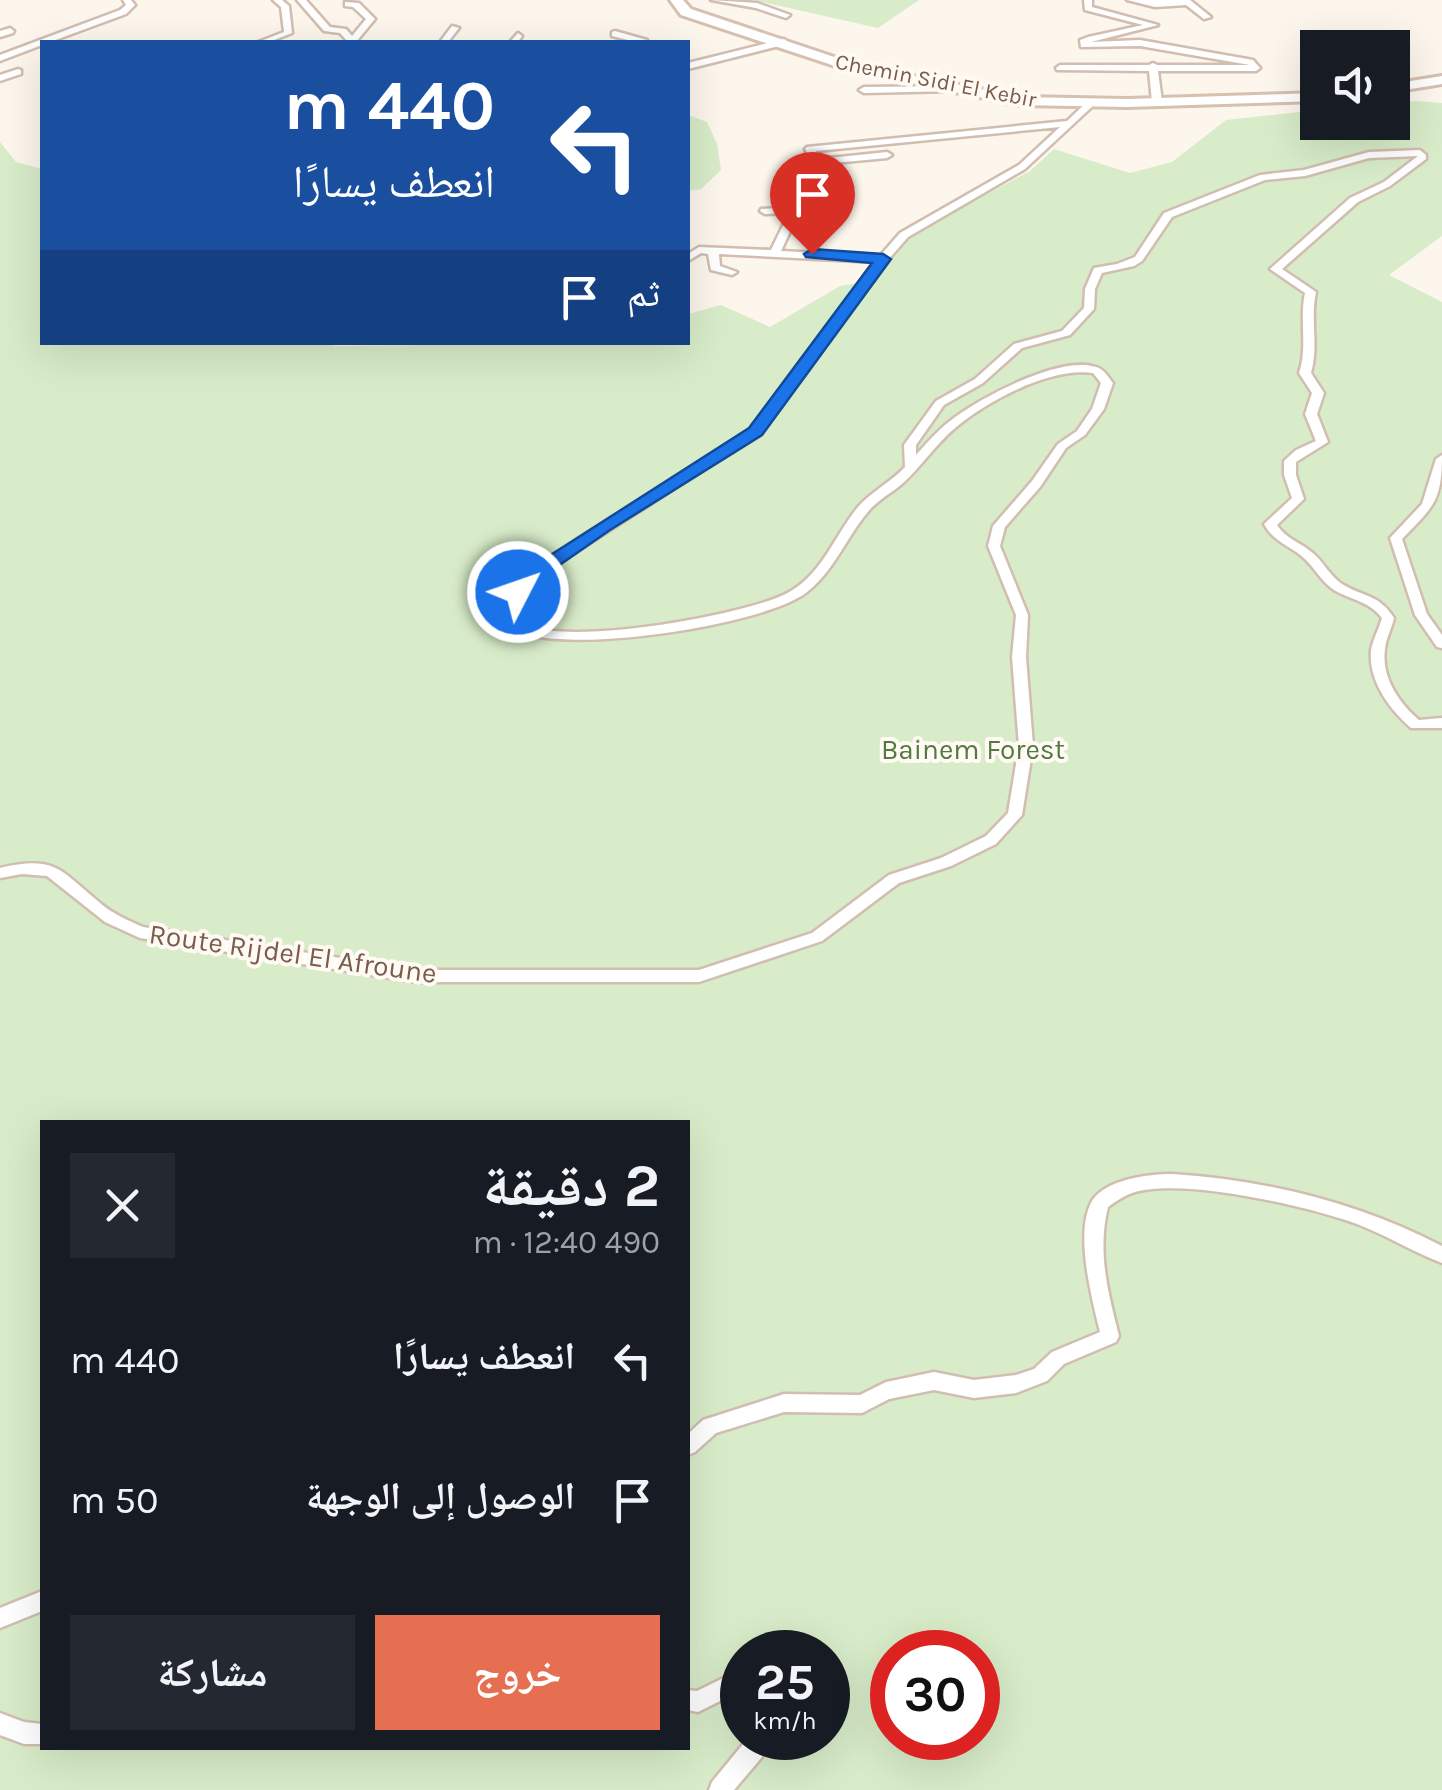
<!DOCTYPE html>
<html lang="ar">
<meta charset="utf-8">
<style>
:root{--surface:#171b24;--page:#242831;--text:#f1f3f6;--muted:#9ea1a6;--accent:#e76f51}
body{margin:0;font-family:Karla,"Noto Naskh Arabic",sans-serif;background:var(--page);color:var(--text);direction:rtl;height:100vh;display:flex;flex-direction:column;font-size:38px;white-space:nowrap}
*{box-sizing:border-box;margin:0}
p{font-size:32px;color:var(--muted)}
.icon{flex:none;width:55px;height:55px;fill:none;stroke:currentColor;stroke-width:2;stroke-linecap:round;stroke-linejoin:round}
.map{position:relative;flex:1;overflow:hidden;direction:ltr}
.side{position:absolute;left:40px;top:1120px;width:650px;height:630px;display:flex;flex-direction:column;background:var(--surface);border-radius:0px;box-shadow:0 10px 40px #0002;direction:rtl}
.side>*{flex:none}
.banner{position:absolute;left:40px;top:40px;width:650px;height:305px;border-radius:0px;box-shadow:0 10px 40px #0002;direction:rtl;background:#1a4fa0;color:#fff;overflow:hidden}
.fabs{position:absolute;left:1300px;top:30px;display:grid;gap:20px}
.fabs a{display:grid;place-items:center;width:110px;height:110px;border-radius:0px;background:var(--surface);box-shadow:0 10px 40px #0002;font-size:50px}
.speed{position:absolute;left:720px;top:1630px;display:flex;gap:20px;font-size:50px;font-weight:700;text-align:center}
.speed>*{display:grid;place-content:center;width:130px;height:130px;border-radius:50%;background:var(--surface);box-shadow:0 10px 40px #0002;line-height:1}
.speed small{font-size:25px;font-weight:400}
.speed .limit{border:15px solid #d22;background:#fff;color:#111}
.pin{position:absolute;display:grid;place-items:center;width:85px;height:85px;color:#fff;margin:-102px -42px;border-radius:50% 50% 50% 0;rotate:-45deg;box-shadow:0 0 10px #0007}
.pin .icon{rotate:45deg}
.me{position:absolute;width:110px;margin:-55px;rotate:49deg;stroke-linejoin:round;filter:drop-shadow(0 0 8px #0008)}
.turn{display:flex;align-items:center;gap:35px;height:210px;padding:0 30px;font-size:45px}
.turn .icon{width:130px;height:130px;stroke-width:2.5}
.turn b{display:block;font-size:70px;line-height:85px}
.then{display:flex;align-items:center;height:95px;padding:0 30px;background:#0003;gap:20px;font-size:38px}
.round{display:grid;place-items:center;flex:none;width:105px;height:105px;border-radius:0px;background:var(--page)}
.head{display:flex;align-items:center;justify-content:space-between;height:170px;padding:0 30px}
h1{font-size:60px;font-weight:700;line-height:75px}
.action{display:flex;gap:20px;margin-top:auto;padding:20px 30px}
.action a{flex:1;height:115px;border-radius:0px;background:var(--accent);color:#fff;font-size:40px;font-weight:700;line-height:115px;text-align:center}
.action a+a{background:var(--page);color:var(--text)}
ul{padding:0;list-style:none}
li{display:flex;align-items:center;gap:30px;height:140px;padding:0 30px}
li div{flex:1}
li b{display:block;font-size:38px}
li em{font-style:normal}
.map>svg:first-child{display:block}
.green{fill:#d8ecc9;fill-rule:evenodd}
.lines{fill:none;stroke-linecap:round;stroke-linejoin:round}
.street-casing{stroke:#d1beb0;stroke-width:5}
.secondary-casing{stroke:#d6c0b0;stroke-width:6}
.street{fill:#fff;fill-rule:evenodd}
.secondary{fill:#fff;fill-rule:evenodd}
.route{fill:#1a73e8;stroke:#114b97;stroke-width:2.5}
.labels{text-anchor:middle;stroke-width:8;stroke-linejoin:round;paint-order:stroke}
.far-street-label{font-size:22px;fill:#7a5c4d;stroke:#fffaf3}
.park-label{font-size:28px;fill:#537a41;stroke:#fffaf3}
.street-label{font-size:28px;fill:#7a5c4d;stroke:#fffaf3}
</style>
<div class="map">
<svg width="1442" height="1790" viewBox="0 0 1442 1790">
<rect width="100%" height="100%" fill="#fdf6ec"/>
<g class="green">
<polygon points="753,0 919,0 878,28"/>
<path d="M1417,101l25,2v133l-53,39 53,27v1488h-1442v-1648l16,20 26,7v173h290l2,4 354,-4v-28l33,-9 49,22 70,-41 35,-6 31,-43 124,-66 24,-22 76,24 42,-11 54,-42 91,-10 1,12h74l1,-19zM42,1122h646v626h-646zM742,1652h86v86h-86zM892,1652h86v86h-86z"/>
<polygon points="688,115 707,122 717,144 721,170 701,189 688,191"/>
</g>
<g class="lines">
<g class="street-casing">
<g id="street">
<polygon points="123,0 131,0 135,5 126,14 50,42 42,42 42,45 0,61 0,55 120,10 126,5"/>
<polygon points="273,0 282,0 289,6 292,33 269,42 258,42 284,32 281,7"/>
<polygon points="297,0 306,0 330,27 346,29 352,36 366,19 353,7 345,6 345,2 359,3 375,19 356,42 348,42 340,33 324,31"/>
<polygon points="711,0 757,3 790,15 786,18 756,8"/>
<polygon points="1084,0 1092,0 1092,7 1158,25 1091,42 1140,40 1253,60 1260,68 1256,71 1158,71 1162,102 1157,105 1152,102 1149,71 1057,70 1056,68 1060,65 1149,65 1153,63 1157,65 1250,65 1140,46 1081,47 1080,40 1088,37 1143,25 1085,10"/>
<polygon points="1127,0 1190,0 1211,17 1204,19 1186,5 1155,7"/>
<polygon points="452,26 459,28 448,42 440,42"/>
<polygon points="10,28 14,31 13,33 0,37 0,31"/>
<polygon points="615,31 647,40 648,42 636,42 612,36 612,32"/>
<polygon points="518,33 522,36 518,42 510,42"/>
<polygon points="784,39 788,42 787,44 688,69 688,63"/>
<polygon points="18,69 21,70 21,74 0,81 0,75"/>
<polygon points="958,86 960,88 955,91 864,93 859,90 864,87"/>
<path d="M1088,101l8,2 -71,66 -117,68 -21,24 -128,173 -214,138 -21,21 -7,20c3,6 4,8 9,11 39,23 226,-9 265,-33 32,-19 44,-56 67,-84 13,-15 33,-25 47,-40l-1,-22 32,-44 39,-22 39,-35 48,-13 22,-23 1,-19 9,-21 23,-4 18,-7 29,-44 96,-38 44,-5 65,-18 51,-2 6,5v4l-36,27 -32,16 -76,67 34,23c-6,27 3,54 -5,81l13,20 -7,21 11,28 -32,20v13l8,24 -27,26c9,14 25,18 37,29 10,9 16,22 28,30 21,13 37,10 52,34 -2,10 -8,20 -9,31 -4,28 14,54 34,71l23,-2v10h-31c-22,-19 -43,-48 -40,-78 2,-11 8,-21 11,-32 -13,-17 -31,-18 -48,-28 -12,-8 -18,-20 -28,-30 -14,-14 -32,-17 -42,-36l28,-26 -8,-23v-14l12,-11 20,-9 -11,-27 7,-21 -13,-20c9,-27 0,-53 6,-80l-35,-24 80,-71 34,-16 34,-26 -49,2 -64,18 -40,4 -93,37 -30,44 -8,5 -32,7 -7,16 -1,20 -24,26 -48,13 -39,35 -39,22 -28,40v10c11,-12 21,-24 34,-34 29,-23 110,-66 146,-54 8,2 12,10 17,16l-9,26 -19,26 -19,13 -26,39 -35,40 -5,19 28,69 -2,42 7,89 -11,69 -26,29 -45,22 -52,17 -77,58 -123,41h-283l-276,-44 -35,-16 -58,-46 -25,-2 -22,4v-10c56,-13 60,2 100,35 13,11 27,17 43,24l273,43h283l113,-37 77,-58 52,-17 45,-22 22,-23 11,-67 -7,-89 4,-42 -28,-69 5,-20 39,-45 26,-37 19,-13 15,-22 9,-26 -8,-10c-43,-6 -106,28 -138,55 -20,17 -34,39 -53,56 -12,10 -26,17 -35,29 -21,25 -33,58 -60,79 -41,33 -243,64 -290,38 -6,-3 -9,-10 -13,-17l9,-25 24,-22 214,-136 125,-168 -157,-8 1,12 17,6 -5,3 -21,-5 -3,-16 -7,-1 -13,8v-7l11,-7 72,3 18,-37 -24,1 -5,-3 1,-2 77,-5 5,3 -1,2 -43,3 -18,39 99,5 20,-23 119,-68 41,-38 -244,24 4,8 67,-7 5,3 -5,3 -64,6 11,22 -5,3 -5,-3 -19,-37 2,-2 260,-26z"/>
<path d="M1442,455c0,47 -9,52 -40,84l25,75 15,21v13l-5,-1 -22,-32 -25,-77 32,-34 14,-45z"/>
<path d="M1172,1174c94,6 185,28 270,72v17c-29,-11 -56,-28 -85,-39 -50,-18 -172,-46 -222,-32 -10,3 -19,9 -27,15 -11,44 0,86 11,129l-3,6 -52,22 -17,17 -31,12 -42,5 -40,-8 -45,9 -27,14 -78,-1 -68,21 -21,19 -7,3v-21l15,-14 81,-26 76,1 26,-13 48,-10 40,8 42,-5 18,-6 18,-17 48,-20c-8,-33 -26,-100 -8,-131 14,-22 57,-27 80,-27z"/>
<polygon points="42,1591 42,1611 0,1628 0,1608"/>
<polygon points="742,1669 742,1690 698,1712 688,1710 688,1690 697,1691"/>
<polygon points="0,1713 24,1722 42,1724 42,1744 24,1744 0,1735"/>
<polygon points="748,1738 769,1738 762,1757 734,1790 709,1790 712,1782"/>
</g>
</g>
<g class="secondary-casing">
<g id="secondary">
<polygon points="670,0 683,0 691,9 858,65 1020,97 1127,99 1318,93 1318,101 1127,107 1020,105 850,71 681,15"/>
<polygon points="1442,76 1442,84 1392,92 1392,84"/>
</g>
</g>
<use href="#street" class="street"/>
<use href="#secondary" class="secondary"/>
</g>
<polygon class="route" points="812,249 883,254 891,259 762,435 610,530 548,573 525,596 512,596 512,587 535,565 749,428 872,263 806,257 804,254"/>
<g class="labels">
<g class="far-street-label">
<text transform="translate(936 80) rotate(11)" y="8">Chemin Sidi El Kebir</text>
</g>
<g class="park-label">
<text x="973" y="759">Bainem Forest</text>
</g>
<g class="street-label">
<text transform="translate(293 953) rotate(8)" y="10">Route Rijdel El Afroune</text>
</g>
</g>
</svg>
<div class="fabs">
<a><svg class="icon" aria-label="sound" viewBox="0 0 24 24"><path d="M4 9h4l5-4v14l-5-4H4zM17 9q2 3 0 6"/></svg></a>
</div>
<div class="speed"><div>25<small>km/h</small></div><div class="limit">30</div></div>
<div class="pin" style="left:812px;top:254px;background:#d93025"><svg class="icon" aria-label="arrive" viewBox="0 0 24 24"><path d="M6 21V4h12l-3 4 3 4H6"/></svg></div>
<svg class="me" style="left:518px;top:592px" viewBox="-20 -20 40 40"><circle r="17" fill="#1a73e8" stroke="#fff" stroke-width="3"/><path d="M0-11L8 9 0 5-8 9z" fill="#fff"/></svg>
<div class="banner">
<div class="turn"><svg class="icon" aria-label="left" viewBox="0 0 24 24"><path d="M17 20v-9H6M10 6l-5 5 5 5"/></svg><div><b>440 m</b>انعطف يسارًا</div></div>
<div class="then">ثم<svg class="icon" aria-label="arrive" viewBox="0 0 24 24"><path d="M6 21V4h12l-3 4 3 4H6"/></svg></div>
</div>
<section class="side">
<div class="head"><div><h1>2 دقيقة</h1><p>490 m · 12:40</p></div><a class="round"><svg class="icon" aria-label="close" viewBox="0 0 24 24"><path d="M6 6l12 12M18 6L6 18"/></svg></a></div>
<ul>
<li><svg class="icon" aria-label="left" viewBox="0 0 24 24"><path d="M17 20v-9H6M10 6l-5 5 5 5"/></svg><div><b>انعطف يسارًا</b></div><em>440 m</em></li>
<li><svg class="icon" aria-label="arrive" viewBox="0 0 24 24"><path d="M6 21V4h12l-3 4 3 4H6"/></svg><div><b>الوصول إلى الوجهة</b></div><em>50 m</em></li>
</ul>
<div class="action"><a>خروج</a><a>مشاركة</a></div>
</section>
</div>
